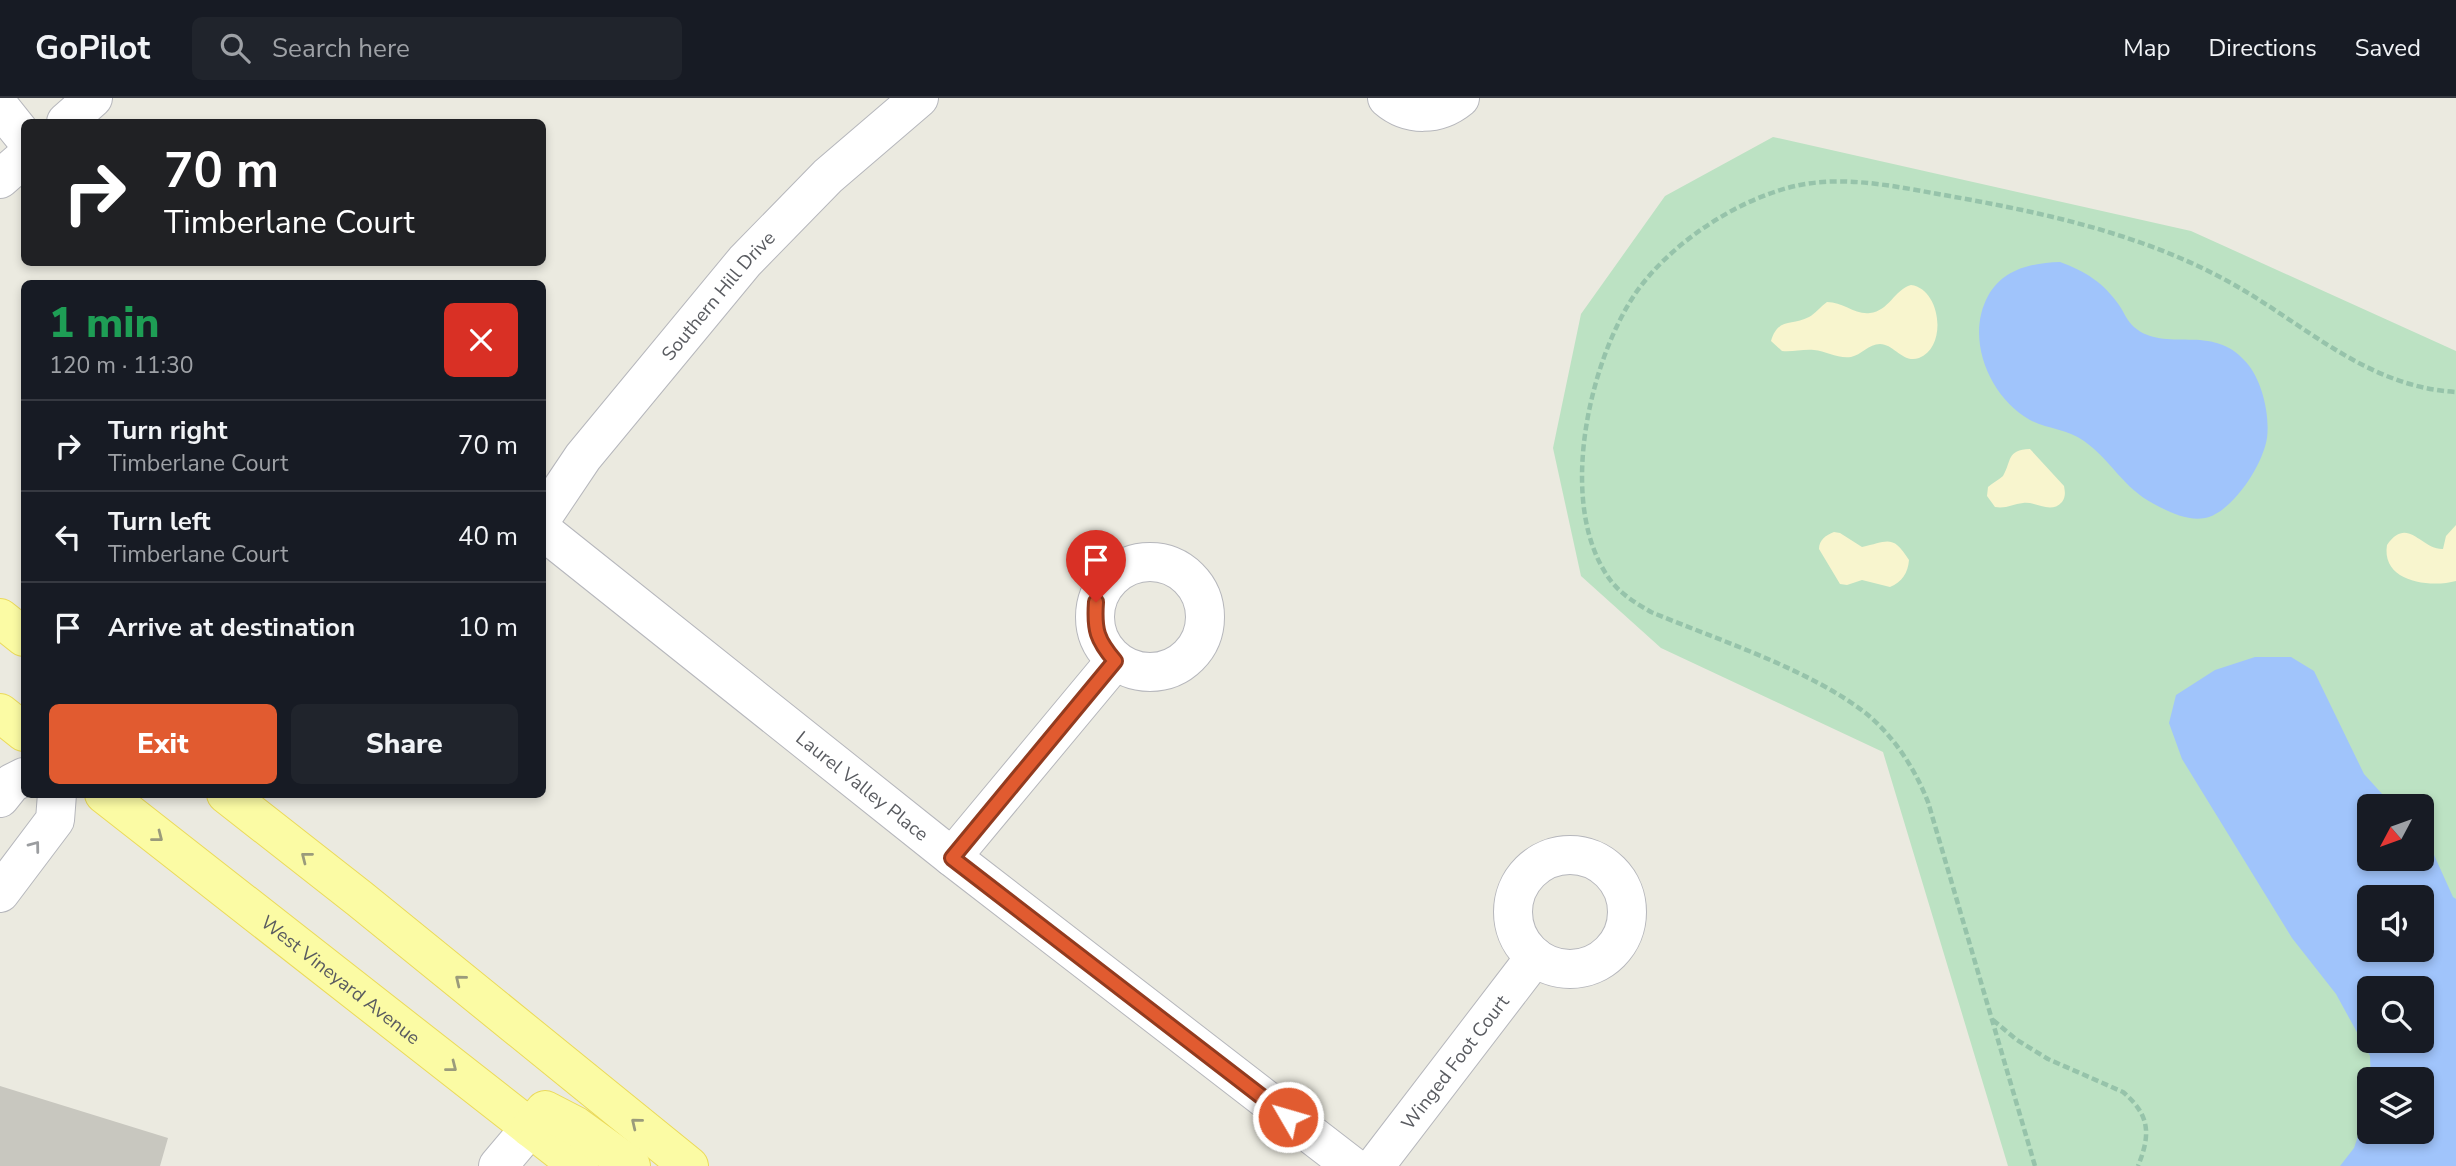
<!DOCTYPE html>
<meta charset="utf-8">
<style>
:root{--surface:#171b24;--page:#20242c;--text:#f1f3f6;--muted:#9ea1a6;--line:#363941;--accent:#e15b30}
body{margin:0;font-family:"Nunito Sans",sans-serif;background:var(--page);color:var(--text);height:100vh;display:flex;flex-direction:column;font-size:26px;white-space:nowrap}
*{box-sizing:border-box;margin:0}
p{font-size:23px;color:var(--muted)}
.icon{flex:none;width:38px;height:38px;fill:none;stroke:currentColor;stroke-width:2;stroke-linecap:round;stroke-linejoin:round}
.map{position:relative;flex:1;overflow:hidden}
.details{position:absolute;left:21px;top:182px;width:525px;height:518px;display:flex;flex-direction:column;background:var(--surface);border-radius:10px;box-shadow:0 4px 10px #0003}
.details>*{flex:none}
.top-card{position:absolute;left:21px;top:21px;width:525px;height:147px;border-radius:10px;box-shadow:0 4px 10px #0003;background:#202124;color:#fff;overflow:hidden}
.needle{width:46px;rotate:229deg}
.tools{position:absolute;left:2357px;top:696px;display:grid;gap:14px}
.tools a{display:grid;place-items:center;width:77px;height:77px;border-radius:10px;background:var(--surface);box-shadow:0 4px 10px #0003;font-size:35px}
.pin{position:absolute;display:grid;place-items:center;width:60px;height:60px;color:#fff;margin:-72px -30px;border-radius:50% 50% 50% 0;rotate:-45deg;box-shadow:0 0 7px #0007}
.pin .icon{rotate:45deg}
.me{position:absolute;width:77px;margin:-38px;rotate:308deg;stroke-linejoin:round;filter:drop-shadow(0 0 5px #0008)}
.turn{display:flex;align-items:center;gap:24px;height:147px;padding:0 28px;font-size:32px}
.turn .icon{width:91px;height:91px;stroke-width:2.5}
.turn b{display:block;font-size:49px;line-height:60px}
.round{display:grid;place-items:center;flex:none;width:74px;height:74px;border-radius:10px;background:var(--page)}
.headline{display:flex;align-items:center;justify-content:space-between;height:119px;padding:0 28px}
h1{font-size:42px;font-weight:800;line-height:52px;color:#1e9e55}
.cta{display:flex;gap:14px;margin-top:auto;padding:14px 28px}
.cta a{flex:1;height:80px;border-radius:10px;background:var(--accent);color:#fff;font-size:28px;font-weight:800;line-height:80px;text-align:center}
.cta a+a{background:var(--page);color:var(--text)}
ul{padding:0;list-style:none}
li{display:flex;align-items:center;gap:21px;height:91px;padding:0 28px;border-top:2px solid var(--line)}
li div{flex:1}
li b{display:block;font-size:26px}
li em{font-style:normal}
header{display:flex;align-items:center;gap:42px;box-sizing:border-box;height:98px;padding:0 35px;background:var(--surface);border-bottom:2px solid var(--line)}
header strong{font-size:33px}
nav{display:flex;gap:38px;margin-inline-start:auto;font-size:24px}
.search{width:490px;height:63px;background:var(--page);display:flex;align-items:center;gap:18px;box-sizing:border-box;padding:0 24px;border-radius:10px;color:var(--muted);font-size:26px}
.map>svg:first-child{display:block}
.green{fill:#bce2c3;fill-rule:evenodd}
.sand{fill:#f8f5ce}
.water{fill:#a0c4fb;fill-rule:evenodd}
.building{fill:#c8c7bf}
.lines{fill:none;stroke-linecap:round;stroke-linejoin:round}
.minor-casing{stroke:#b6b7bc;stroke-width:40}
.major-casing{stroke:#ebda59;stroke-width:40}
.path{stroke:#96c3aa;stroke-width:4.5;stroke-dasharray:7 3.5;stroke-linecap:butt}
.minor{stroke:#fff;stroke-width:38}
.major{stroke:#fbfba4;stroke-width:38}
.oneway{stroke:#9a9b7b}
.oneway2{stroke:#9b9da0}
.route-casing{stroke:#923b1f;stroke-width:18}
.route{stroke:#e15b30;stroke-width:12}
.labels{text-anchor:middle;stroke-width:5;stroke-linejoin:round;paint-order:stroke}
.street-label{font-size:19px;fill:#595b60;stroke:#fff}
</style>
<header>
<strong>GoPilot</strong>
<div class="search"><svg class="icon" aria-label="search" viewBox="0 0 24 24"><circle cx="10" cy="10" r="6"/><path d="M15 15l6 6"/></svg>Search here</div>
<nav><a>Map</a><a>Directions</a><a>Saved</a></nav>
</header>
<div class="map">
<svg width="2456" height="1068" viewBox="0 0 2456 1068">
<rect width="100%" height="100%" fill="#ebeae0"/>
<path class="green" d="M1773,39l418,94 265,120v815h-448l-125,-414 -222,-104 -80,-72 -28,-128 28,-134 84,-118zM2370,709h52v52h-52zM2370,800h52v52h-52zM2370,891h52v52h-52zM2370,982h52v52h-52z"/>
<g class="sand">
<path d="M1911,187c30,4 37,62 8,73 -16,6 -25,-14 -39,-14 -11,0 -19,11 -29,13 -13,2 -25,-6 -37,-7 -11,-1 -21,2 -32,1l-11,-10c7,-24 21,-15 38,-24 6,-3 11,-10 18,-15 16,0 28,13 43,11 19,-2 24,-23 41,-28z"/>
<path d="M2030,351l34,37c1,6 2,10 -2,16 -12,13 -25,-1 -39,1 -10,1 -17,6 -28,4l-8,-11 1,-9c4,-4 11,-7 15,-11 9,-15 3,-26 27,-27z"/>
<path d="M2456,427v56c-26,7 -75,1 -69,-36 21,-30 34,5 56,4l3,-13z"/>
<path d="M1834,434l6,1 22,14c26,-6 31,-13 47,13 -1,13 -7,22 -19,27l-28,-7 -15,5 -7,-1 -21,-35c0,-9 7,-14 15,-17z"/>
</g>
<g class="water">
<path d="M2060,164c25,9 44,21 59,43 5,7 8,16 15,22 31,27 78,-5 112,35 16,18 24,52 21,76 -4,26 -32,70 -58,79 -18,6 -40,-5 -55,-13 -31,-16 -43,-44 -70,-63 -16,-12 -37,-12 -54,-21 -41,-23 -65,-82 -42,-124 15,-27 43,-33 72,-34z"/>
<path d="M2255,559h36l23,14 50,103 30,33h-24v52h52v-22l8,9 23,51 3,2v267h-116l14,-18 15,-44 1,28h52v-52h-51l-1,-24 -34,-62 -44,-56 -110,-179 -13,-36 7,-28 39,-25zM2370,800h52v52h-52zM2370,891h52v52h-52z"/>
</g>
<polygon class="building" points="0,988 168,1040 160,1068 0,1068"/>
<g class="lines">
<g class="minor-casing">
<g id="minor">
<path d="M1387,0c22,19 51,18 73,0"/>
<polyline points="0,9 24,39"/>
<polyline points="66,24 93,0"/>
<polyline points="0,81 24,60"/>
<path id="s1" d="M542,420l41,-61 162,-196 83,-85 91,-78"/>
<path id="s2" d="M542,432l410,327 400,309"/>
<circle cx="1150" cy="519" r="55"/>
<polyline points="0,700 12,685 24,679"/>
<circle cx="1570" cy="814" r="57"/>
<polyline points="952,759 1115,563"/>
<polyline points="0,795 55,722 57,696"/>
<polyline points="498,1068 530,1030"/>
<path id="s3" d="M1375,1068l160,-209"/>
</g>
</g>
<g class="major-casing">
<g id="major">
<polyline points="0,520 24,539"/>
<polyline points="0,615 24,634"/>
<path id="s4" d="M104,696l475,372"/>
<polyline points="226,696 360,801 689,1068"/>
<polyline points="530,1030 545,1012 576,1028 631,1068"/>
</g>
</g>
<g class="path">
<path d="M1993,922l24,20 31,19 75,33c27,23 28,42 15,74"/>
<path d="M2035,1068l-107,-364c-13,-33 -33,-64 -60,-87 -56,-45 -150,-75 -217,-103 -14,-8 -29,-17 -40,-31 -55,-73 -23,-217 24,-287 35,-51 105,-97 165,-109 45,-9 94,1 138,9 103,18 209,40 300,93 71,41 131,100 218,105"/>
</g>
<use href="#minor" class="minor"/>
<use href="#major" class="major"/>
</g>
<defs><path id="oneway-chevron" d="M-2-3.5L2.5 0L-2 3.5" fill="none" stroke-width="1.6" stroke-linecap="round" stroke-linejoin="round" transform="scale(1.75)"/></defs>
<g class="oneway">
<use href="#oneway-chevron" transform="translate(158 739) rotate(38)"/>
<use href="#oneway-chevron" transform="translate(306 759) rotate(-142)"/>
<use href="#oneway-chevron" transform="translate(460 882) rotate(-141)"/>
<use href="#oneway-chevron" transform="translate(452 969) rotate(38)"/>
<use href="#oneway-chevron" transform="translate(636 1025) rotate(-141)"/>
</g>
<use class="oneway2" href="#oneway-chevron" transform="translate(35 748) rotate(-53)"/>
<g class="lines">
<g class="route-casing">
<path id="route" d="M1096,504c-2,28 1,38 19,59l-163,197 336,259"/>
</g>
<use href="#route" class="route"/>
</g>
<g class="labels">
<g class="street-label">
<text dy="7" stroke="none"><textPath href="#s1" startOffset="284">Southern Hill Drive</textPath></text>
<text dy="7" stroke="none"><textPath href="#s2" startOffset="410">Laurel Valley Place</textPath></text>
<text dy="7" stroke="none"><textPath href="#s4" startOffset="301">West Vineyard Avenue</textPath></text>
<text dy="7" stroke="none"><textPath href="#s3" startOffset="131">Winged Foot Court</textPath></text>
</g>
</g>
</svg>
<div class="tools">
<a><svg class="needle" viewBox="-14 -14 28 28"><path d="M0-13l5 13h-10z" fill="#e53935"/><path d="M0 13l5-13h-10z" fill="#9ea1a6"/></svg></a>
<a><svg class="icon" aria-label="sound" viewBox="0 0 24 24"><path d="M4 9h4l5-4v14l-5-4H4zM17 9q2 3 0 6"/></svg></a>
<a><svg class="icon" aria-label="search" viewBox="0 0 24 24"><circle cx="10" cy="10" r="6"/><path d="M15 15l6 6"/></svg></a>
<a><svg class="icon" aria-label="layers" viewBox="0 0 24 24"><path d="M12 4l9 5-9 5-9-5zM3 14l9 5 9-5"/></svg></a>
</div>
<div class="pin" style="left:1096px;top:504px;background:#d93025"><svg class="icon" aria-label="arrive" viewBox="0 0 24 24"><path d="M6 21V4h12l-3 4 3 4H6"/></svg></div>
<svg class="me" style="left:1288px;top:1019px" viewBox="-20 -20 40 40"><circle r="17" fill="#e15b30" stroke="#fff" stroke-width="3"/><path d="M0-11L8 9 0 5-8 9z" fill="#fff"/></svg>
<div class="top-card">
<div class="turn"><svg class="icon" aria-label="right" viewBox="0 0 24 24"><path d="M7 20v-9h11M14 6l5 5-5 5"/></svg><div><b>70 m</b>Timberlane Court</div></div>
</div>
<section class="details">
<div class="headline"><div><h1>1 min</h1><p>120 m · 11:30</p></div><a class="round" style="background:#d93025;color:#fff"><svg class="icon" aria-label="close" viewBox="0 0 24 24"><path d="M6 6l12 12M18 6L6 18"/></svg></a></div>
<ul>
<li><svg class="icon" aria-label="right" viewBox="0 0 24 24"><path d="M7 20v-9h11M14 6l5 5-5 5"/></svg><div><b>Turn right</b><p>Timberlane Court</p></div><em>70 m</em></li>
<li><svg class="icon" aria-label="left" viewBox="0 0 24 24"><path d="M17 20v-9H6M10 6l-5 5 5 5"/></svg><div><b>Turn left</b><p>Timberlane Court</p></div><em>40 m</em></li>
<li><svg class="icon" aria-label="arrive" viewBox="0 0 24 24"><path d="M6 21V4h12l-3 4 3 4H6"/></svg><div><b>Arrive at destination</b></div><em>10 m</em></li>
</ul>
<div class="cta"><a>Exit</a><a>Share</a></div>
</section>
</div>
